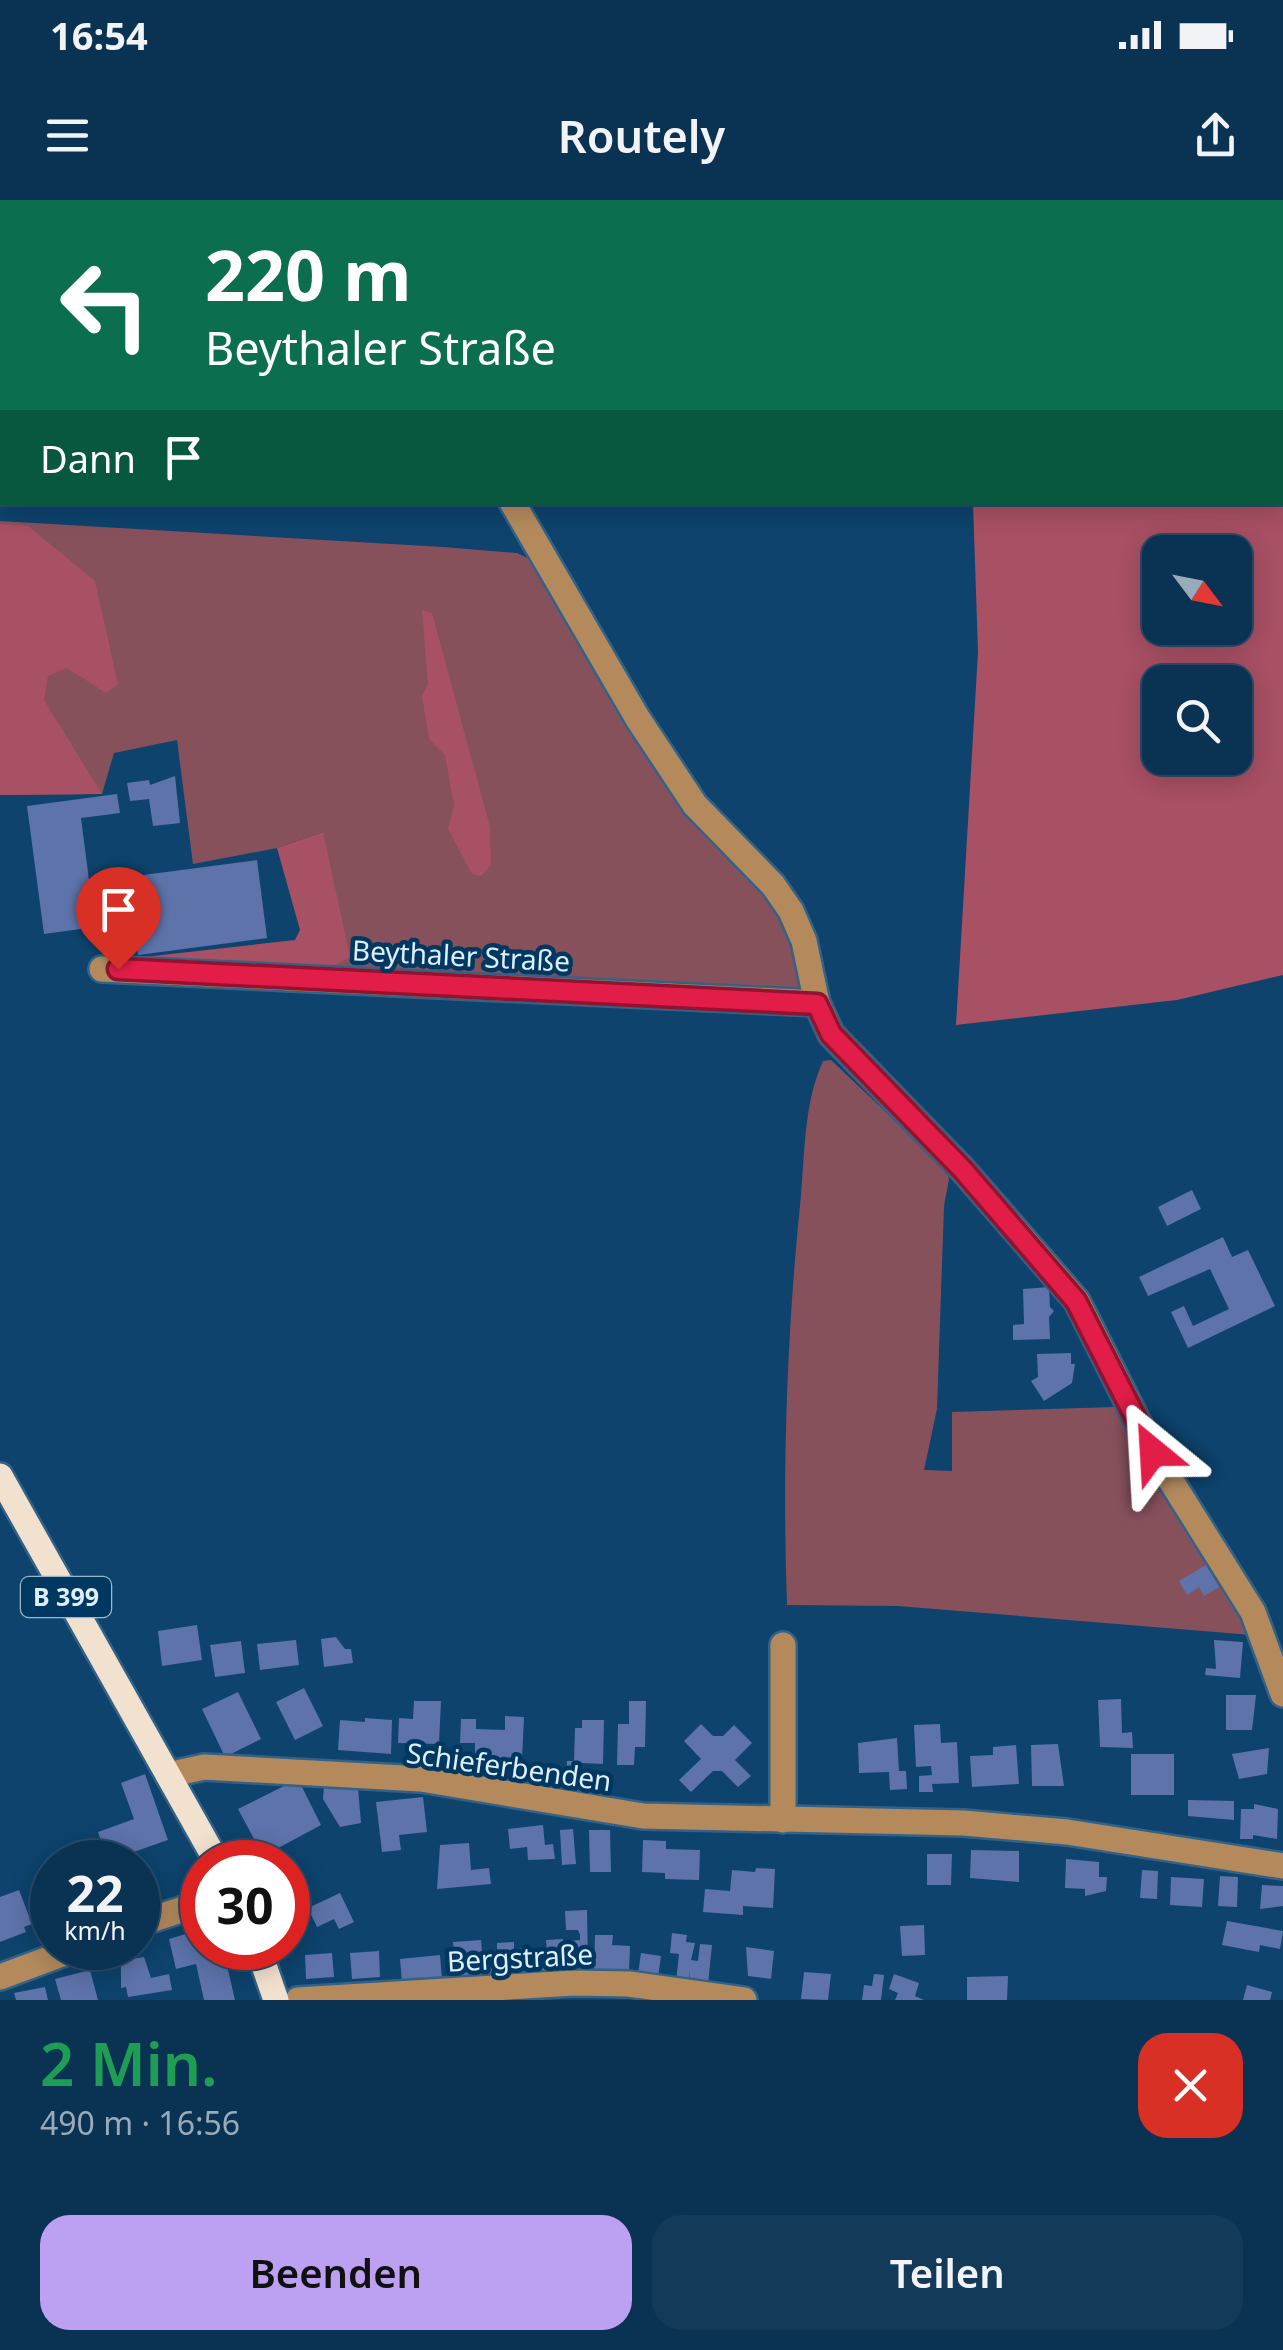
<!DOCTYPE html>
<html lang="de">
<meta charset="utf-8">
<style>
:root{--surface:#0a3252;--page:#133a59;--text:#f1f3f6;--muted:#99aab8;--line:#2a4d69;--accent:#bca0f2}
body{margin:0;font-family:"Noto Sans",sans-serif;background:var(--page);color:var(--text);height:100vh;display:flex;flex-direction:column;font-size:38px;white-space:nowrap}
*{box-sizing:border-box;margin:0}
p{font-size:32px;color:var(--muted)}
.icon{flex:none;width:55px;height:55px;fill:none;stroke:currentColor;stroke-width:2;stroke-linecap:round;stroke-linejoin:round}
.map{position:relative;height:1800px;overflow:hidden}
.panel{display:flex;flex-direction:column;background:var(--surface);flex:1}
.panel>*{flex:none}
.hud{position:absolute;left:0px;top:0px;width:1285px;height:305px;box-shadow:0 5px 25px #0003,0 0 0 2px var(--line);background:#0b6e4f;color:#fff;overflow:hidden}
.needle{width:65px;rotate:122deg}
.fabs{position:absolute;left:1142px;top:335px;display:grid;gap:20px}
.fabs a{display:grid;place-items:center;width:110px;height:110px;border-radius:20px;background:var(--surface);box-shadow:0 5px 25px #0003,0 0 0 2px var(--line);font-size:50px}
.speed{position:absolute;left:30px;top:1640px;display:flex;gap:20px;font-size:50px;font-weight:700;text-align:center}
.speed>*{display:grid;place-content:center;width:130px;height:130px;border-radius:50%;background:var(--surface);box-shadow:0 5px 25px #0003,0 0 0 2px var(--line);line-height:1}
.speed small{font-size:25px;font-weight:400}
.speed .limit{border:15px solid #d22;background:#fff;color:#111}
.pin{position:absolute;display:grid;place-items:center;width:85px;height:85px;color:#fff;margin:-102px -42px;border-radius:50% 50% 50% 0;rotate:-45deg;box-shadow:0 0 10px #0007}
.pin .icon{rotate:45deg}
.me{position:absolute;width:110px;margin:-55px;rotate:333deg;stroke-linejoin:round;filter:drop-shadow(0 0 8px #0008)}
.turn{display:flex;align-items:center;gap:35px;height:210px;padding:0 40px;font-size:45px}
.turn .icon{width:130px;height:130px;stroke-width:2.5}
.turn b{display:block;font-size:70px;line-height:85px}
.then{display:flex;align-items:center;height:95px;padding:0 40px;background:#0003;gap:20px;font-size:38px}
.round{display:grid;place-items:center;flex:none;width:105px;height:105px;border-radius:30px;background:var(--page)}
.head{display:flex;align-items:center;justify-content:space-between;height:170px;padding:0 40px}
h1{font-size:60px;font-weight:600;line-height:75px;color:#1e9e55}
.action{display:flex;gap:20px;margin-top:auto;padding:20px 40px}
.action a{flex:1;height:115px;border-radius:30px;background:var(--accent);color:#111;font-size:40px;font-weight:600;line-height:115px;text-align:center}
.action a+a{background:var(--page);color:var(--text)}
.status{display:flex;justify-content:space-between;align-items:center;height:70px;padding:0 50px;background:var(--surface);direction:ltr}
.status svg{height:28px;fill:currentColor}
header{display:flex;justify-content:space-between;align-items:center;height:130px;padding:0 40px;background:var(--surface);font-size:45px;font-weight:600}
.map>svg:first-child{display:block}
.green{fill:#87515c}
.forest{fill:#a85064;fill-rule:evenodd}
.building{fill:#5d73aa}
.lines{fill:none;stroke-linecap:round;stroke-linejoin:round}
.minor-casing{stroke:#336287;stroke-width:30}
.major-casing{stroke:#336287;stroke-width:30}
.minor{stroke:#b48a5d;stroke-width:25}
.major{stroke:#f3e1d0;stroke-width:25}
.route-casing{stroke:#92132f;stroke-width:25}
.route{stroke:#e11d48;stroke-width:18}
.labels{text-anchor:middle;stroke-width:9;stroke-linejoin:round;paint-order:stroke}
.shield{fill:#003861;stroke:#9bb7ce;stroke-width:2.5}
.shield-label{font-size:25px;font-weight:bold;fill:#deeefd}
.street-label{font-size:28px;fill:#deeefd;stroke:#003861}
</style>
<div class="status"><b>16:54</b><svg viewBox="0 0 49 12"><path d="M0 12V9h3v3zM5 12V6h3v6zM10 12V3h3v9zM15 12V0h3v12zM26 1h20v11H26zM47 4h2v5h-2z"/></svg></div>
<header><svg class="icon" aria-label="menu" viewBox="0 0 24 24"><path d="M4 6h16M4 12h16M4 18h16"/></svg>Routely<svg class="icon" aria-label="share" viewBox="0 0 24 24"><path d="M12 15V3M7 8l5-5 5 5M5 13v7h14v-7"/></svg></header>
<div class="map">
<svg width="1283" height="1800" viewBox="0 0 1283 1800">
<rect width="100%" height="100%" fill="#0d436d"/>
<g class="green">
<polygon points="0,321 443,347 517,353 536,362 765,689 796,744 803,791 316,775 323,632 277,648 193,664 177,540 114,553 102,594 0,595"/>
<path d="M831,860l115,109 3,10 -5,27 -7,203 -13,61 28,1v-59l163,-5 137,228 -354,-29 -111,-1c-5,-135 0,-275 14,-410 4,-45 3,-92 22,-134z"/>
</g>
<g class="forest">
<path d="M961,0h322v775l-106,25 -221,25 22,-373 -5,-149 309,-1v-300zM1160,352h75v76h-75zM1235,482v76h-75v-76z"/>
<polygon points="0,324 28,326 95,381 118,484 106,493 67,468 48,476 44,500 102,594 0,595"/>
<polygon points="422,410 432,413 490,627 491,665 481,676 472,674 448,629 454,606 445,555 429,539 422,496 428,484"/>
<polygon points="323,632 350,757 316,775 145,766 144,757 295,740 300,730 277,648"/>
</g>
<g class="building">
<polygon points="175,576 180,623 153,626 149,599 130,601 127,583 149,580 150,585"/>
<polygon points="117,594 120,613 81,618 95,727 44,734 27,606"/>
<polygon points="257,660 267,738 138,755 128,677"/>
<polygon points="1192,990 1201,1009 1167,1026 1158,1007"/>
<polygon points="1223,1037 1232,1057 1248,1050 1275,1106 1188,1148 1171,1112 1184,1106 1193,1126 1229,1109 1210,1069 1148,1096 1139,1077"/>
<polygon points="1049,1087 1050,1107 1054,1111 1049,1117 1050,1139 1013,1140 1013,1125 1024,1124 1023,1089"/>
<polygon points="1071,1153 1071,1164 1075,1164 1072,1183 1044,1201 1031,1181 1038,1177 1037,1154"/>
<polygon points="1206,1365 1219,1387 1204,1396 1199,1387 1187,1395 1179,1381"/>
<polygon points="197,1425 202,1460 162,1466 158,1431"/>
<polygon points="336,1437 345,1449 351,1449 353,1463 324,1467 321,1439"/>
<polygon points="296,1440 299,1465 260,1470 257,1444"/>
<polygon points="1214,1440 1243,1442 1240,1478 1205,1475 1206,1468 1216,1469"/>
<polygon points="241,1441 245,1473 215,1477 210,1445"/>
<polygon points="304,1488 323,1526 295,1540 276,1502"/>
<polygon points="238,1492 261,1539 225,1557 202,1509"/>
<polygon points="1226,1495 1256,1495 1252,1530 1226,1530"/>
<polygon points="1121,1499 1122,1533 1132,1532 1133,1548 1100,1547 1098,1500"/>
<polygon points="414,1501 441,1501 439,1544 398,1543 399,1518 413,1519"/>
<polygon points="629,1501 646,1501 645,1547 635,1547 634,1565 617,1565 618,1524 629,1524"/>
<polygon points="505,1516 524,1517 522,1560 475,1558 475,1543 460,1543 461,1519 476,1519 476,1529 505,1530"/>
<polygon points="365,1518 392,1520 391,1554 338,1550 340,1520 365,1522"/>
<polygon points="582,1520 604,1520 603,1564 582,1563 581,1581 566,1581 567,1561 574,1561 575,1528 582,1528"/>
<polygon points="701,1524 713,1536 723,1536 734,1525 752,1543 735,1560 751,1576 738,1587 722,1571 713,1571 691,1592 679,1580 701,1559 684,1541"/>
<polygon points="940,1524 941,1543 957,1542 959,1583 932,1584 933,1592 919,1592 919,1576 932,1575 931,1566 916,1567 914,1525"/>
<polygon points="897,1538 899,1571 906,1571 907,1589 890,1590 889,1572 859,1573 858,1543"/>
<polygon points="1058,1544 1064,1586 1032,1586 1031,1545"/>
<polygon points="1016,1545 1019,1584 972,1587 970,1556 993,1555 993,1547"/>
<polygon points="1269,1548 1267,1574 1239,1579 1232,1554"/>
<rect x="1131" y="1554" width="43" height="41"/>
<polygon points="145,1574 168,1640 108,1661 98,1632 134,1619 121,1583"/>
<polygon points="298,1579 321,1625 269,1653 274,1662 250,1662 263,1656 238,1609"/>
<polygon points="341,1584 358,1588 361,1623 340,1627 323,1599 324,1586"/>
<polygon points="423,1597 427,1632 399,1635 401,1650 382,1652 376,1602"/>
<polygon points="1188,1600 1234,1601 1234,1620 1188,1616"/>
<polygon points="1254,1604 1278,1609 1277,1639 1253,1635 1253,1639 1240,1639 1241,1609 1254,1609"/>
<polygon points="543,1625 545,1645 553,1644 555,1659 528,1660 527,1647 510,1649 508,1629"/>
<polygon points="573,1629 576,1664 562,1665 560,1630"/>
<polygon points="589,1630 610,1630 611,1672 590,1672"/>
<polygon points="643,1640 666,1641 666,1649 700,1650 699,1680 665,1679 665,1673 642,1672"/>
<polygon points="469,1643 471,1670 489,1668 491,1684 437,1689 440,1645"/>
<polygon points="971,1650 1019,1651 1019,1682 970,1678"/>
<polygon points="927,1654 952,1654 951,1685 927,1685"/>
<polygon points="1066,1659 1099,1662 1099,1677 1107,1677 1106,1691 1085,1696 1085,1689 1065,1688"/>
<polygon points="295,1666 306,1689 288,1699 288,1670"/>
<polygon points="756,1668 775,1669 773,1708 743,1706 743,1715 703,1712 705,1689 730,1691 732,1670 755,1672"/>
<polygon points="1142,1670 1158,1671 1157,1699 1140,1698"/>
<polygon points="1220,1676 1238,1677 1237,1707 1218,1706"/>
<polygon points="1171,1677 1204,1679 1202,1707 1170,1705"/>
<polygon points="52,1683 52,1716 41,1687"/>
<polygon points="1262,1685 1283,1686 1283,1706 1260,1709"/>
<polygon points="19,1690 32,1724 24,1727 26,1732 0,1742 0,1697"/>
<polygon points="340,1693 354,1722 339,1729 334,1719 317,1727 308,1708"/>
<polygon points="587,1710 588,1765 569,1766 569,1741 580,1740 580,1735 578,1730 566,1730 565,1711"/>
<polygon points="1227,1721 1283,1731 1280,1749 1260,1745 1259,1752 1222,1745"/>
<polygon points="924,1725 925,1755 902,1756 900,1726"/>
<polygon points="202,1729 202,1748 223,1748 235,1800 204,1800 196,1764 176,1769 169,1739"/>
<polygon points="672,1733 687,1735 686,1742 695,1743 691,1760 698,1761 700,1744 712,1745 708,1784 690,1782 690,1771 689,1782 676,1781 679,1754 670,1753"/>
<polygon points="595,1735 613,1735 612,1745 630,1746 629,1772 594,1772"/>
<polygon points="563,1739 565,1770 540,1772 540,1757 547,1756 546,1740"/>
<polygon points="481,1740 482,1751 497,1750 497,1743 514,1742 514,1749 523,1748 524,1774 457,1780 453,1742"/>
<polygon points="746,1747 774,1751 771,1779 748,1776"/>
<polygon points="379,1751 380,1777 352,1779 350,1753"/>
<polygon points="332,1753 334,1777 306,1779 305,1755"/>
<polygon points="641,1753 661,1756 658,1777 638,1774"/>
<polygon points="440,1755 442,1779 402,1782 400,1759"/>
<polygon points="144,1757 151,1778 169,1774 172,1790 128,1797 126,1787 121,1788 121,1761"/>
<polygon points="90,1770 98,1800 61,1800 55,1779"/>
<polygon points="804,1772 831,1774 828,1800 801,1799"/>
<polygon points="874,1774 884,1775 881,1800 862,1800 864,1785 872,1786"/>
<polygon points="894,1774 919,1783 915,1796 924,1800 895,1800 898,1793 889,1789"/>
<polygon points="1008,1776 1007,1800 967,1800 967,1777"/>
<polygon points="1247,1785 1272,1792 1270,1800 1243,1800"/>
<polygon points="45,1787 48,1800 16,1800 14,1793"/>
</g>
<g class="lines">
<g class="minor-casing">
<g id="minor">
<polyline points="304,0 306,2"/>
<polyline points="512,302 638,519 695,605 773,685 791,711 804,741 817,803 831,834 963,970 1077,1101 1153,1252 1253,1412 1283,1494"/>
<polyline points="102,769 817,803"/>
<polyline points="783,1445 783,1620"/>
<polyline points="168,1575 204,1567 421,1579 643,1616 964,1623 1067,1632 1283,1666"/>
<polyline points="138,1724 202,1703"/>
<polyline points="0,1777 78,1748"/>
<polyline points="298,1800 574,1783 629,1784 744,1800"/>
</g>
</g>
<g class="major-casing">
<g id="major">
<polyline points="0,1276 217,1662"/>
<polyline points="258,1748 276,1800"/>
</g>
</g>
<use href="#minor" class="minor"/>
<use href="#major" class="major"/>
</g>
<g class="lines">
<g class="route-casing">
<polyline id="route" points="118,769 817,804 831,834 963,970 1076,1101 1153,1252"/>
</g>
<use href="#route" class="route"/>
</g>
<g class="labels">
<rect class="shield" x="21" y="1377" width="90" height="40" rx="8"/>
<g class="shield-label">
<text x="66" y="1406">B 399</text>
</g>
<g class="street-label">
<text transform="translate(461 756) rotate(3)" y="10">Beythaler Straße</text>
<text transform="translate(509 1567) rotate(8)" y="10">Schieferbenden</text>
<text transform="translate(520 1758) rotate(-3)" y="10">Bergstraße</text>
</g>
</g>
</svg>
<div class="fabs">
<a><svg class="needle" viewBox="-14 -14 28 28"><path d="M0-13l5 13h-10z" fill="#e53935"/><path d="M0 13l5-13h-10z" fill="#99aab8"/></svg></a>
<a><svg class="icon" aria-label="search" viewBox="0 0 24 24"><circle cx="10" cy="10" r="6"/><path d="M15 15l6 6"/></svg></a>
</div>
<div class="speed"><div>22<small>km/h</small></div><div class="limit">30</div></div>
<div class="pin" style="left:118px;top:769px;background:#d93025"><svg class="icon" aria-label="arrive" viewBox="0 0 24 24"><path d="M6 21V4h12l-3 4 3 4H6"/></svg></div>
<svg class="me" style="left:1153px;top:1252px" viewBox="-20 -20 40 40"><path d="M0-17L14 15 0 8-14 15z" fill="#e11d48" stroke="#fff" stroke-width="4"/></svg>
<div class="hud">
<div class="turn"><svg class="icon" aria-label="left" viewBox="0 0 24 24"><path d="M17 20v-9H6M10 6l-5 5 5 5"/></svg><div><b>220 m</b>Beythaler Straße</div></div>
<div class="then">Dann<svg class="icon" aria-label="arrive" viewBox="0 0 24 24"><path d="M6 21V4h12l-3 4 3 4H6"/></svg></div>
</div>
</div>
<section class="panel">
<div class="head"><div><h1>2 Min.</h1><p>490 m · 16:56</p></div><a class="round" style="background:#d93025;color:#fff"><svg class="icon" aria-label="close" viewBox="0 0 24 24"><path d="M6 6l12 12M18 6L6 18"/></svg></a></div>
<div class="action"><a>Beenden</a><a>Teilen</a></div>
</section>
